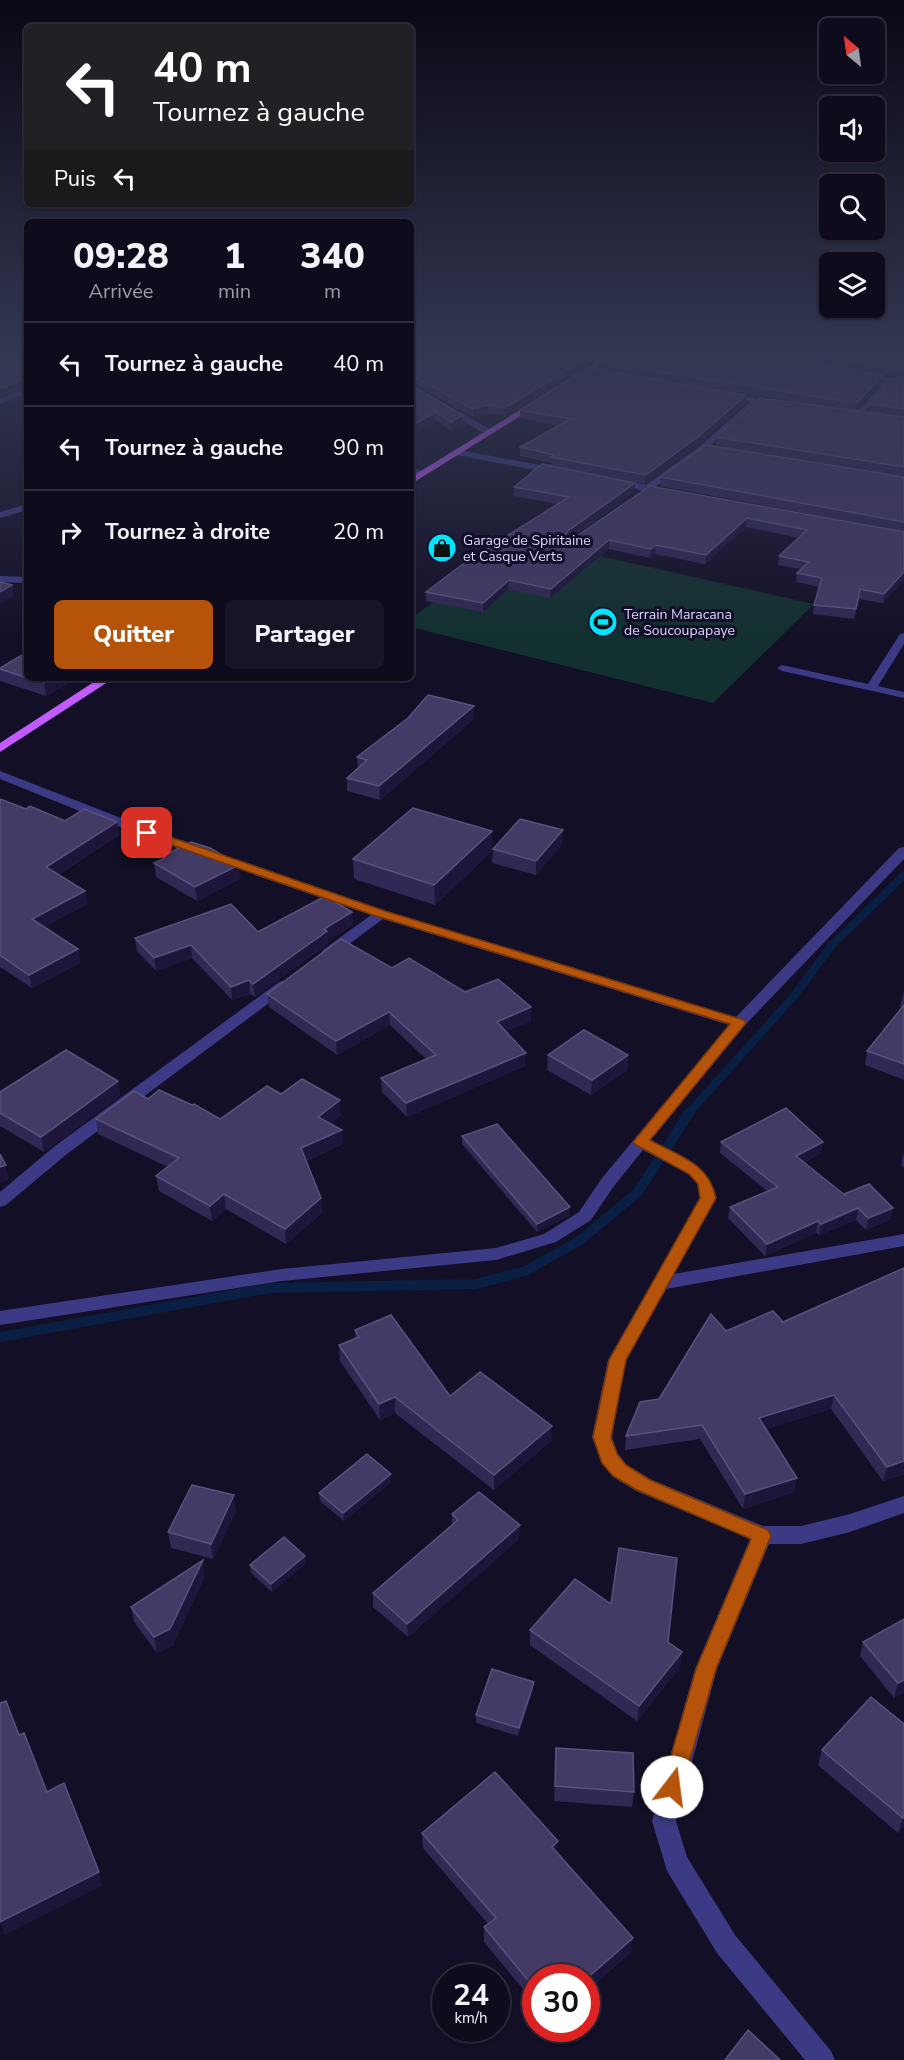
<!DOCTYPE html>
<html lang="fr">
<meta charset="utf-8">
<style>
:root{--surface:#0e0b1c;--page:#171425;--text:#f1f3f6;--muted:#9b9ba3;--line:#2e2b3b;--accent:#b45309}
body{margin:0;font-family:"Nunito Sans",sans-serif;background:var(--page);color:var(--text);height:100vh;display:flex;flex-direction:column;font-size:22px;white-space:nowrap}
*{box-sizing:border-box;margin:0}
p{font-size:20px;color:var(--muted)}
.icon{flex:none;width:33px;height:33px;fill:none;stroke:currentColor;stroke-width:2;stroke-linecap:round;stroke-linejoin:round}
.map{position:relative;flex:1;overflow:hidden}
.details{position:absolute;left:24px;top:219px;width:390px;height:462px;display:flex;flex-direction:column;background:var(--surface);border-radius:9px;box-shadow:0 2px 4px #0004,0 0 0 2px var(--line)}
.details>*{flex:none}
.banner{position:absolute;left:24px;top:24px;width:390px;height:183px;border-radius:9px;box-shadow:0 2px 4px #0004,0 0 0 2px var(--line);background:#202124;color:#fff;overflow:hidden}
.needle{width:39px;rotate:331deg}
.controls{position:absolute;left:819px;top:18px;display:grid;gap:12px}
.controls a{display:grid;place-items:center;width:66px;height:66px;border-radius:9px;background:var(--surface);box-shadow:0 2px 4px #0004,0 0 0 2px var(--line);font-size:30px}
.speed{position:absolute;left:432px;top:1964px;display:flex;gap:12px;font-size:30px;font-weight:700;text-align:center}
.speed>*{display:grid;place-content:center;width:78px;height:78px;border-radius:50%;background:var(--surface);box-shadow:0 2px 4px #0004,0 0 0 2px var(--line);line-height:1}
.speed small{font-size:15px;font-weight:400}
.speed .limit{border:9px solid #d22;background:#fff;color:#111}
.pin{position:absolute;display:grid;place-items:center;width:51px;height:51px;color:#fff;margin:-26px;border-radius:12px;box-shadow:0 3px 9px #0006}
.me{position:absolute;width:66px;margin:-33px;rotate:15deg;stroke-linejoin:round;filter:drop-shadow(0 0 4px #0008)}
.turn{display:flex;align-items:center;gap:21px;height:126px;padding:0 30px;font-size:27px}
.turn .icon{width:78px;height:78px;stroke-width:2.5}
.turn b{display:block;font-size:42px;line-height:51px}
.then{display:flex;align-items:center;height:57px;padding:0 30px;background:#0003;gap:12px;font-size:22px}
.eta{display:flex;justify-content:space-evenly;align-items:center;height:102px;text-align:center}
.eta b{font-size:36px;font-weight:800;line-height:42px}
.button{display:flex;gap:12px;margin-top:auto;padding:12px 30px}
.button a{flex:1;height:69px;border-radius:9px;background:var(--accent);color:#fff;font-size:24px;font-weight:800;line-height:69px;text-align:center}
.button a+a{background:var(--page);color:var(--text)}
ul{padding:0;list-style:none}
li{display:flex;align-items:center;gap:18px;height:84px;padding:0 30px;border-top:2px solid var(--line)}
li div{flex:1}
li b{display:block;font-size:22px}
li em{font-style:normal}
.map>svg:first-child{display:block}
.green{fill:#12302f}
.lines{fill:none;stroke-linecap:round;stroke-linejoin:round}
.stream-far1{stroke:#0a1f44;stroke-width:8}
.stream{stroke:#0a1f44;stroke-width:10}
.minor{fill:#3d3a85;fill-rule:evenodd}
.primary{fill:#c25bff;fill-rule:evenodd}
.wall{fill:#312854}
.shaded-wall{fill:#1d163a}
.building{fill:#433a66;stroke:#5a527e;stroke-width:1.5}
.route{fill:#b45309;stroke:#753606;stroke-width:1.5}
.labels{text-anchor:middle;stroke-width:6;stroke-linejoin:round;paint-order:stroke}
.far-poi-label{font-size:14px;fill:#d9d4ff;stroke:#130f26;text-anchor:start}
</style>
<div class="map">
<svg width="904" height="2060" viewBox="0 0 904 2060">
<rect width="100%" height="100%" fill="#130f26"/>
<polygon class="green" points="523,539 814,604 713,703 411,627 411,618"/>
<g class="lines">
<polyline class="stream-far1" points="688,1114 794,996 832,945 904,875"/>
<polyline class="stream" points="0,1337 270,1288 476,1284 525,1271 579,1241 638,1192 689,1113"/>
<g class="minor">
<polygon points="858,373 904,380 904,384 893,383 859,417 856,417 856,413 886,381 858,377"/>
<polygon points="411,385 493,431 494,433 487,435 411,390"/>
<polygon points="27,388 27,393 0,404 0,399"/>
<polygon points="726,393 780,403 776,405 759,403 706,450 655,487 668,490 668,494 649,491 644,494 640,490 612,484 611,482 615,479 646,485 700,446 751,401 723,397 723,393"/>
<polygon points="459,450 556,468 560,471 556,474 456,455 456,451"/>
<polygon points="411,468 425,471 426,473 422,476 411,474"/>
<polygon points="27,504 27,510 0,518 0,512"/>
<polygon points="0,576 27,577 27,583 0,582"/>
<polygon points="904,633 904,644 878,686 904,692 904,698 782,671 777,668 782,665 868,684 900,634"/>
<path d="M0,771l152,59 234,81 350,106 163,-169 5,-1v12l-160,167 -93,114c30,16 58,23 65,59l-42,75 230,-40v12l-238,43 -40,71 -14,77 6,17 9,11 23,14 113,47h38l49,-12 54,-18v17l-54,19 -49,12h-32l-52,125 -41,152 11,36 48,78 96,116 4,9h-30l-88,-107 -50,-82 -15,-50 43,-152 55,-130 -114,-48 -23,-14 -11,-13 -10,-27 16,-77 92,-161 -3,-15 -9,-10 -45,-24 -29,36 -23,34 -35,22 -60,18 -214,21 -282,44v-14l282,-42 214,-21 48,-14 35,-22 23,-34 127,-153 -346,-106 -50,37h-10l-2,-3 2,-3 48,-35 -229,-79 -142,-57z"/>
<polygon points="284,981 289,982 291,985 289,988 67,1154 6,1205 0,1207 0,1192 55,1146 279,982"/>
</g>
<g class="primary">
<polygon points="609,354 618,354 577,382 570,380"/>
<polygon points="533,402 540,404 411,484 411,477"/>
<polygon points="100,678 114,678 0,752 0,743"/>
</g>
</g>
<g class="wall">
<polygon points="411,354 605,354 505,416 487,413 473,417 411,383"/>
<polygon points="757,354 904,354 904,378"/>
<polygon points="597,362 881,383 856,411 597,370"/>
<polygon points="904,378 904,476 715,446 716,437 869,412 870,404"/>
<polygon points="411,385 463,423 451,430 435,420 411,435"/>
<polygon points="745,403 699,444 645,484 551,465 551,463 520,456 520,447 559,426 520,418 520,410"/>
<polygon points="661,477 904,477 904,532 661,486"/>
<polygon points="650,486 904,532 904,580 883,603 859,599 854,619 813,614 814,605 820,587 796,582 797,573 801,569 778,565 779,556 799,538 746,527 705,564 655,554 650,558 609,549 550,598 508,589 483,612 426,601 426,592 486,549 558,504 514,496 514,487 635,491 570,539 571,540"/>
<polygon points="0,668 27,678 77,678 46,696 0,681"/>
<polygon points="474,706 474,719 380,800 347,791 347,778 358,768 357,757"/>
<polygon points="0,799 26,809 65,821 117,822 119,835 58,875 85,891 87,904 44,927 78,949 80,963 32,988 0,967"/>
<polygon points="563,830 562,844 536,875 492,863 493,849"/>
<polygon points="492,831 492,851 435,905 354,879 353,859"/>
<polygon points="163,856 240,879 197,901 156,877 154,863 163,859"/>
<polygon points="352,912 353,925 327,941 328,944 255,997 250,994 232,1000 192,958 156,971 137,951 135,938 258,932"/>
<polygon points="392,968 465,992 531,1021 506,1031 525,1066 407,1117 382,1092 381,1078 426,1059 390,1025 337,1055 269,1007 267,994"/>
<polygon points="904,991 904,1080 865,1065 867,1051 902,1007 900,1007"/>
<polygon points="548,1055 628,1055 627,1070 591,1095 547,1070"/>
<polygon points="118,1081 120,1096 44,1152 0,1126 0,1092"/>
<polygon points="281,1094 341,1115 330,1123 343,1144 306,1161 321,1198 322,1213 286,1244 226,1209 212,1221 159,1191 156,1176 168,1167 98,1134 96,1119 148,1099 220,1119"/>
<polygon points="462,1136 570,1215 537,1232 462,1144"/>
<polygon points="721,1142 821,1153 804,1163 844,1195 891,1219 866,1230 856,1220 819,1235 816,1233 765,1256 728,1218 730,1207 767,1191 720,1153"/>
<polygon points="904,1151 904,1168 901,1165"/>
<polygon points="904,1268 904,1474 883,1481 831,1409 766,1429 794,1492 743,1509 700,1439 625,1450 626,1436 659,1399 726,1331 783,1322"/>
<polygon points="355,1330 450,1396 551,1441 494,1490 395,1413 380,1420 340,1361 339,1345 355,1338"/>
<polygon points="391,1474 391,1482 344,1521 320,1501 319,1493"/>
<polygon points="236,1511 213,1559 171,1548 168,1532"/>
<polygon points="452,1514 519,1539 408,1637 373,1607 373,1593 452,1525"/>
<polygon points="305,1556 305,1564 272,1592 251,1573 250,1565"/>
<polygon points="205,1576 173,1645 157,1653 134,1622 131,1607"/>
<polygon points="904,1619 904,1692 894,1698 860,1656 863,1642"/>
<polygon points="530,1630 668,1642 682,1652 680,1667 637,1721 530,1645"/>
<polygon points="533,1690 518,1736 476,1723 476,1715"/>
<polygon points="904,1724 904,1826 898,1833 818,1765 822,1750"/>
<polygon points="556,1748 634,1792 632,1807 554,1801"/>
<polygon points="422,1833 558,1852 631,1952 586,1992 586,1977 536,1977 536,2005 484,1942 484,1927 488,1924 423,1848"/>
</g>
<g class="shaded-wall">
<polygon points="593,354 605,354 505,416 505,408"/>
<polygon points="882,375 881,383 856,411 857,403"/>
<polygon points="27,377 27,386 0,397 0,389"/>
<polygon points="746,395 745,403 699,444 645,484 646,475"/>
<polygon points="488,405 487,413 473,417 473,409"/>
<polygon points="435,412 435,420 411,435 411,426"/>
<polygon points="463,415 463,423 451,430 451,422"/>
<polygon points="635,483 635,491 567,540 565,535 568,531"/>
<polygon points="747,518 746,527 705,564 706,555"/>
<polygon points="609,540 609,549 550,598 551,589"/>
<polygon points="656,545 655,554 650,558 651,549"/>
<polygon points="904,572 904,580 883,603 884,594"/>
<polygon points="509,580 508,589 483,612 483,603"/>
<polygon points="12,585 14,596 0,604 0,592"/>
<polygon points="53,678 77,678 46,696 44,683"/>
<polygon points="474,706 474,719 380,800 379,786"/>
<polygon points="117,822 119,835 48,881 46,867"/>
<polygon points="563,830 562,844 536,875 536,861"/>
<polygon points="492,831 492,851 435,905 434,885"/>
<polygon points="239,865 240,879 197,901 195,887"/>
<polygon points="85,891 87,904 34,932 32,919"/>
<polygon points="352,912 353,925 327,941 328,944 255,997 253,984 324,929"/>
<polygon points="191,945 192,958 156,971 154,958"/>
<polygon points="78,949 80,963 32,988 29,975"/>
<polygon points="249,980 250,994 232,1000 231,987"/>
<polygon points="531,1007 531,1021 496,1035 497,1022"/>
<polygon points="389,1012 390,1025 337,1055 336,1041"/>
<polygon points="526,1053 525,1066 407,1117 406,1103"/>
<polygon points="628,1055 627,1070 591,1095 592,1080"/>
<polygon points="118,1081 120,1096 44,1152 41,1137"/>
<polygon points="340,1100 341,1115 319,1131 318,1117"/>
<polygon points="342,1130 343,1144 302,1162 301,1148"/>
<polygon points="823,1142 821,1153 794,1168 796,1156"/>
<polygon points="6,1165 9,1180 0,1183 0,1167"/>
<polygon points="224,1194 226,1209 212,1221 210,1206"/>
<polygon points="321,1198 322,1213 286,1244 285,1229"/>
<polygon points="570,1207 570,1215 537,1232 537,1224"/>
<polygon points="858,1208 856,1220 819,1235 821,1224"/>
<polygon points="893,1208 891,1219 866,1230 868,1218"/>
<polygon points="818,1221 816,1233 765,1256 767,1244"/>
<polygon points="834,1395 831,1409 756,1432 759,1418"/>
<polygon points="395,1397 395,1413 380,1420 379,1404"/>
<polygon points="552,1426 551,1441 494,1490 494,1475"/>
<polygon points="904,1461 904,1474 883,1481 887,1467"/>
<polygon points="391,1474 391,1482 344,1521 343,1513"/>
<polygon points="797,1478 794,1492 743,1509 745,1494"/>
<polygon points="234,1495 236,1511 213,1559 211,1544"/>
<polygon points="520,1525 519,1539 408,1637 407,1624"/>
<polygon points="305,1556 305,1564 272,1592 271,1584"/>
<polygon points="203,1560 205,1576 173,1645 157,1653 154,1637"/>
<polygon points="682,1652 680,1667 637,1721 639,1706"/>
<polygon points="904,1680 904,1692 894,1698 898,1683"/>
<polygon points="534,1682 533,1690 518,1736 519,1728"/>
<polygon points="904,1816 904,1826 898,1833 903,1818"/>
<polygon points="558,1841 557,1856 552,1847"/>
<polygon points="99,1872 102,1886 5,1935 0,1922"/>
<polygon points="633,1938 631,1952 586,1992 586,1979"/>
</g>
<g class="building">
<polygon points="0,354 27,354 27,377 0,389"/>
<polygon points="411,354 593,354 505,408 488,405 473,409 411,375"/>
<polygon points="609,354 757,354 882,375 857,403 597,362"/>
<polygon points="806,354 904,354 904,370"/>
<polygon points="587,368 746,395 699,436 646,475 551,457 554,455 520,447 571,419 520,410"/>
<polygon points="895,378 904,378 904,409 870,404"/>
<polygon points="411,385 463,415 451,422 435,412 411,426"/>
<polygon points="760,398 904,417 904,467 716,437"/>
<polygon points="706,445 904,477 904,522 661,477"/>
<polygon points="542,464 635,483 568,531 565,535 571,540 650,486 904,532 904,572 884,594 860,589 856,609 814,605 822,578 797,573 809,562 779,556 807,530 747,518 706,555 656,545 651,549 609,540 551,589 509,580 483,603 426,592 483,549 486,549 569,497 514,487"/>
<polygon points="0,582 12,585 0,592"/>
<polygon points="27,652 27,678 0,669 0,668"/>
<polygon points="28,678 53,678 44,683"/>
<polygon points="428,695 474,706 379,786 347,778 367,760 357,757 408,718"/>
<polygon points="0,799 26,809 30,806 65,821 84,809 117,822 46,867 85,891 32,919 78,949 29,975 0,955"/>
<polygon points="413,808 492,831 434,885 353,859"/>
<polygon points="520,819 563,830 536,861 493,849"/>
<polygon points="191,842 210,848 239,865 195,887 154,863 165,858 163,856"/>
<polygon points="325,896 352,912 324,929 327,931 253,984 249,980 231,987 191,945 154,958 135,938 231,904 258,932"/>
<polygon points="341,939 392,968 409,958 465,992 498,979 531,1007 497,1022 526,1053 406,1103 381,1078 436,1055 389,1012 336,1041 267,994"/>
<polygon points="904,1005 904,1064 867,1051"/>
<polygon points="584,1030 628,1055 592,1080 548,1055"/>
<polygon points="66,1050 118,1081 41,1137 0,1113 0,1092"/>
<polygon points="302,1079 340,1100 318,1117 342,1130 301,1148 321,1198 285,1229 224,1194 210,1206 156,1176 179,1158 96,1119 134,1091 148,1099 159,1090 192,1105 194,1104 220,1119 267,1086 281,1094"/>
<polygon points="786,1108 823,1142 796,1156 846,1196 844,1194 869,1184 893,1208 868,1218 858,1208 821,1224 818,1221 767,1244 730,1207 778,1187 721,1142"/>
<polygon points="497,1124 570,1207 537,1224 462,1136"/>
<polygon points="0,1154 6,1165 0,1167"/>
<polygon points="904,1268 904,1461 887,1467 834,1395 759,1418 797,1478 745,1494 702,1425 626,1436 640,1402 659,1399 711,1314 726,1331 773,1311 783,1322"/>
<polygon points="391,1315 450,1396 480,1372 552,1426 494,1475 395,1397 379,1404 339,1345 359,1337 355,1330"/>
<polygon points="367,1454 391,1474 343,1513 319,1493"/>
<polygon points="192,1485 234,1495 211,1544 168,1532"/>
<polygon points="479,1492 520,1525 407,1624 373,1593 458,1520 452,1514"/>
<polygon points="284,1537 305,1556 271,1584 250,1565"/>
<polygon points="619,1548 677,1558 668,1642 682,1652 639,1706 530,1630 575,1579 611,1604"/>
<polygon points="203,1560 170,1629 154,1637 131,1607"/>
<polygon points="904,1619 904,1680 898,1683 863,1642"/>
<polygon points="492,1669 534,1682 519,1728 476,1715"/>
<polygon points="871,1697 904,1724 904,1816 903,1818 822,1750"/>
<polygon points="6,1701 19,1735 24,1733 47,1792 64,1783 99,1872 0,1922 0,1703"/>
<polygon points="556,1748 633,1753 634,1792 555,1786"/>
<polygon points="495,1772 558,1841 552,1847 633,1938 586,1979 586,1977 536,1977 536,1990 484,1927 496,1918 422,1833"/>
<polygon points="748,2030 780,2060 725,2060"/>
</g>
<linearGradient id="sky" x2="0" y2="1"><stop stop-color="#0a0815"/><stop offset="0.55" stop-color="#333752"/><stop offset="1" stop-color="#333752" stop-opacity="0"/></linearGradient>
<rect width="904" height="643" fill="url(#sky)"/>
<path class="route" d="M147,829l238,82 359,109 2,3 -96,117c29,16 59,23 66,58l-90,162 -15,77 6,17 9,11 24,15 118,50 3,6 -55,133 -36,125 -8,3 -7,-3 -3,-7 34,-118 55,-130 -114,-49 -24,-14 -11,-13 -9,-26 16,-77 91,-162 -2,-14 -9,-10 -53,-29 -3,-3 97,-118 -354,-108 -233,-81 -2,-2z"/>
<defs>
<g id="shop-disc" transform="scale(1.5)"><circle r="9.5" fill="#00e5ff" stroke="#130f26"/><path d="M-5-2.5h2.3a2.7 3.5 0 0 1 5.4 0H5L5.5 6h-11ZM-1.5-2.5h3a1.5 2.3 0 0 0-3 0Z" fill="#111"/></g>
<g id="stadium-disc" transform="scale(1.5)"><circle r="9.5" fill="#00e5ff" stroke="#130f26"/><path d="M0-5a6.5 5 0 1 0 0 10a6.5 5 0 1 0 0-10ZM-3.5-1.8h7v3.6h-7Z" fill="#111"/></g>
</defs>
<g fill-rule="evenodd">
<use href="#shop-disc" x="442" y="548"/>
<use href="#stadium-disc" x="603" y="622"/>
</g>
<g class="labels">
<g class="far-poi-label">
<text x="463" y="545">Garage de Spiritaine<tspan x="463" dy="16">et Casque Verts</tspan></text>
<text x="624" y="619">Terrain Maracana<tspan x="624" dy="16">de Soucoupapaye</tspan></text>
</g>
</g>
</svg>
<div class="controls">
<a><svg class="needle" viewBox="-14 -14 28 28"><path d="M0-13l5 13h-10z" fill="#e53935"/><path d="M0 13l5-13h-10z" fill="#9b9ba3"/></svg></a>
<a><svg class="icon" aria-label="sound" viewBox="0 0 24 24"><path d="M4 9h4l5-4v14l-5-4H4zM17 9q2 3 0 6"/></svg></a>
<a><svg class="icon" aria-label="search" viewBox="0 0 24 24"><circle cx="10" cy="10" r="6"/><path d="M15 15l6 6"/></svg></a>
<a><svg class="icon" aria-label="layers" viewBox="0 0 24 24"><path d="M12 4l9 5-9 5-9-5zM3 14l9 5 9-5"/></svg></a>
</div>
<div class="speed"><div>24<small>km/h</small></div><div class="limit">30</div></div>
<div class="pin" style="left:147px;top:833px;background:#d93025"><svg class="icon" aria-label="arrive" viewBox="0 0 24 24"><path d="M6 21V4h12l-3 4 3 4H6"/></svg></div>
<svg class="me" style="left:672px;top:1787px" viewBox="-20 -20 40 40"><circle r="19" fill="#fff"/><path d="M0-13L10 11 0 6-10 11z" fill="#b45309"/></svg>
<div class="banner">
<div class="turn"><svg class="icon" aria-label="left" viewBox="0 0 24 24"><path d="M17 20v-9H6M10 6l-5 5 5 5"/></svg><div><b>40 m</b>Tournez à gauche</div></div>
<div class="then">Puis<svg class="icon" aria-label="left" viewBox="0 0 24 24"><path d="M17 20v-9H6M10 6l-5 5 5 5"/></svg></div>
</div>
<section class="details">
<div class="eta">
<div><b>09:28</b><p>Arrivée</p></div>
<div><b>1</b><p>min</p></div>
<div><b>340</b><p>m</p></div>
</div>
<ul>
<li><svg class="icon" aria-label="left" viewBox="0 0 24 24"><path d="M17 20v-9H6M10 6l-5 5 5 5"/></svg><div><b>Tournez à gauche</b></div><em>40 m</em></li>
<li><svg class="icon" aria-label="left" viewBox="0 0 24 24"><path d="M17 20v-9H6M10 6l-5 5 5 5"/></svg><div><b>Tournez à gauche</b></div><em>90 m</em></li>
<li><svg class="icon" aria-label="right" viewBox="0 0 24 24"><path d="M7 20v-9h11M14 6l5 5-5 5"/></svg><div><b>Tournez à droite</b></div><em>20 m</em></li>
</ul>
<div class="button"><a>Quitter</a><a>Partager</a></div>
</section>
</div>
